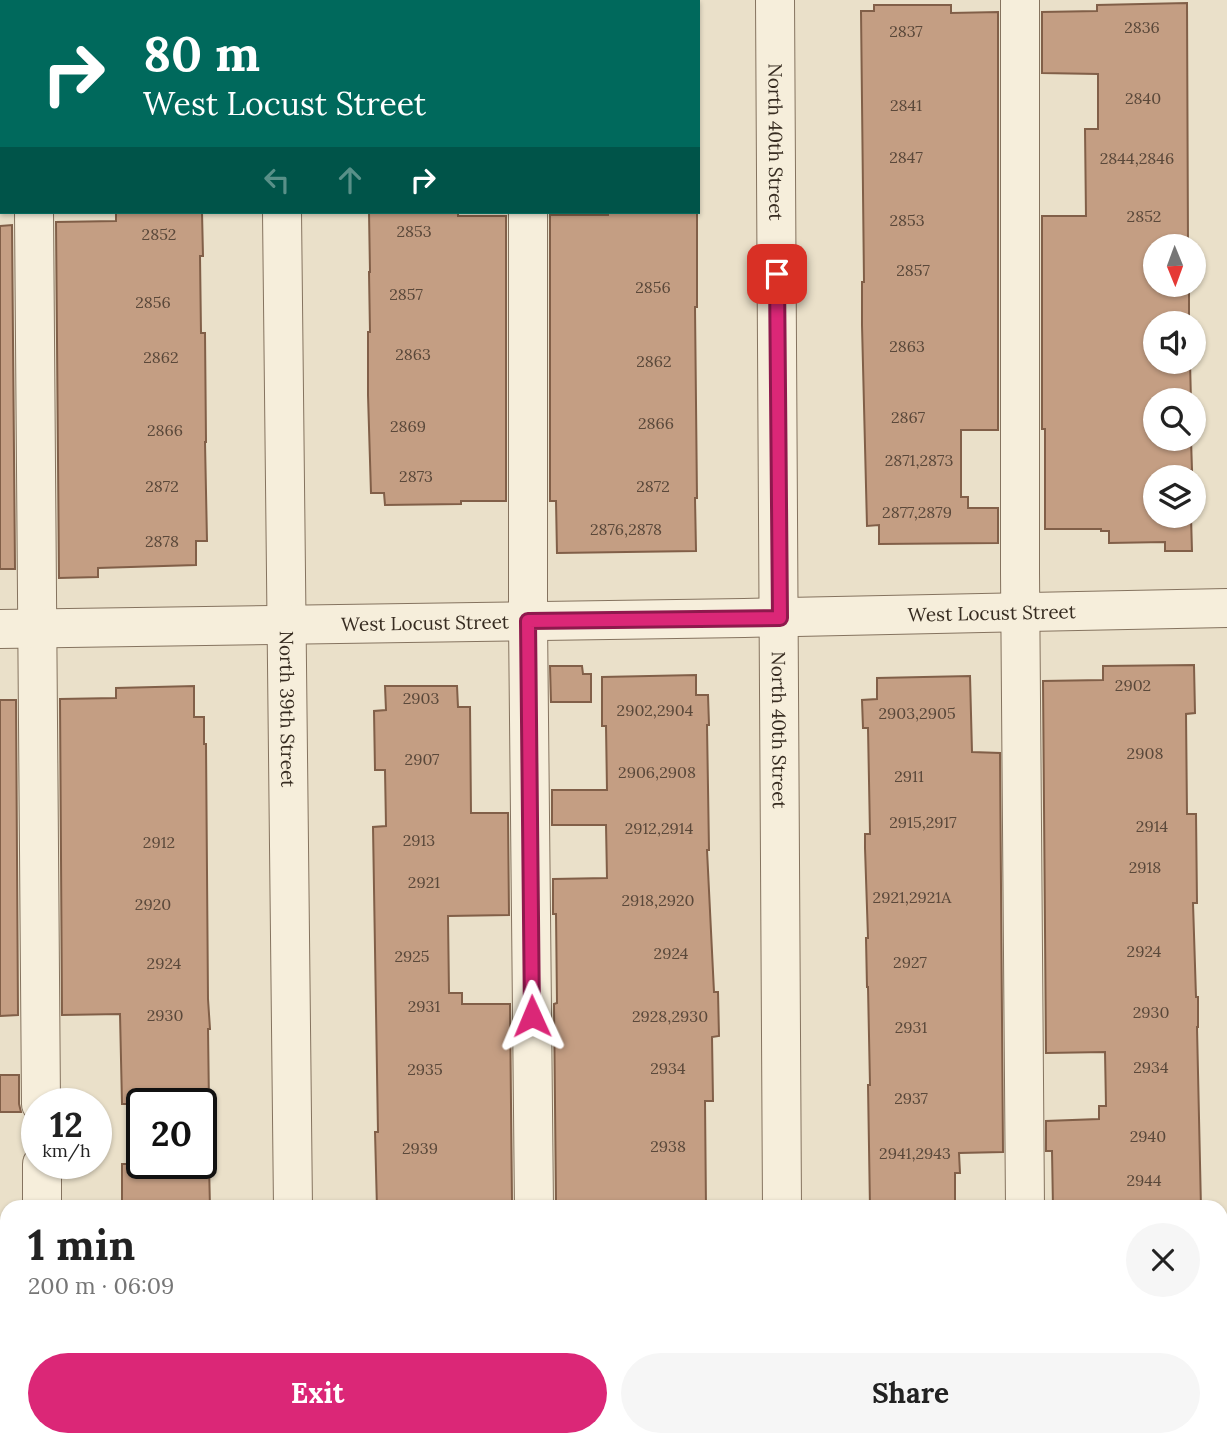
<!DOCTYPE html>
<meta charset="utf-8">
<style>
:root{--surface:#fff;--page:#f6f6f6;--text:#222;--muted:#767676;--accent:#db2777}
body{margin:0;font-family:Lora,serif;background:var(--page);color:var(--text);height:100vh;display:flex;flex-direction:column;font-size:26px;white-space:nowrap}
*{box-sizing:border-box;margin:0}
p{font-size:23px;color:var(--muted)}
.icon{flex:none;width:38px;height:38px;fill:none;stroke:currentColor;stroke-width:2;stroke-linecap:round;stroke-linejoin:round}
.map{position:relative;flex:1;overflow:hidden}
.panel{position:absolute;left:0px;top:1200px;width:1228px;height:247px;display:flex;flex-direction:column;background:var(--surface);border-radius:21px 21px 0 0;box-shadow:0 2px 5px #0004}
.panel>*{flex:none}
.banner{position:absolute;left:0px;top:0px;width:700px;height:214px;box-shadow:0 2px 5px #0004;background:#00695c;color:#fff;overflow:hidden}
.needle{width:46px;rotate:179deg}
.tools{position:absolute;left:1143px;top:234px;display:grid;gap:14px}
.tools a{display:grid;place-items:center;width:63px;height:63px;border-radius:50%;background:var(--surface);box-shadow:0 2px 5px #0004;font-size:35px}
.speed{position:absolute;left:21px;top:1088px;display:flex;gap:14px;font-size:35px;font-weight:700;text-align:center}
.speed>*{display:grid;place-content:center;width:91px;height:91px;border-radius:50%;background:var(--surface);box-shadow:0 2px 5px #0004;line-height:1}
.speed small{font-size:18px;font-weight:400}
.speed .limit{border:4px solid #111;border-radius:10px;background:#fff;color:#111}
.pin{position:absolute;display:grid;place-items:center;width:60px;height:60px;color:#fff;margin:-30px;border-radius:14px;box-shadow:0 4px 10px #0006}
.me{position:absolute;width:77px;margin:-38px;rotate:359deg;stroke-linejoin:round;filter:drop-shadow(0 0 5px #0008)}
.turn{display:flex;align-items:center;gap:24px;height:147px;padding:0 28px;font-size:32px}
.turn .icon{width:91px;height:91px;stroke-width:2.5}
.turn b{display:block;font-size:49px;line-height:60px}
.lanes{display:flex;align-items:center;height:66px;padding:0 28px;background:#0003;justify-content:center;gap:35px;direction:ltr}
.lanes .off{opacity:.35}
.round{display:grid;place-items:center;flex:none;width:74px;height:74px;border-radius:37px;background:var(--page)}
.overview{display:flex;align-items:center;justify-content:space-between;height:119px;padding:0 28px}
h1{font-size:42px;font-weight:700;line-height:52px}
.primary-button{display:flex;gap:14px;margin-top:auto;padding:14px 28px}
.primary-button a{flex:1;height:80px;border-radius:42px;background:var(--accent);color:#fff;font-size:28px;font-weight:700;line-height:80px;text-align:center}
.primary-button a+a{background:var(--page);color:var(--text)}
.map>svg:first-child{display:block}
.building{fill:#c49e83;stroke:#815f48;stroke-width:2}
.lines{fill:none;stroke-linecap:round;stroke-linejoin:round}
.minor-casing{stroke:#85735f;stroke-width:40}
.minor{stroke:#f6eedb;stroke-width:38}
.route-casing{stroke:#8e194d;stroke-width:18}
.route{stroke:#db2777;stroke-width:12}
.labels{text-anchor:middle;stroke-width:5;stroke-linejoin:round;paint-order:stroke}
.number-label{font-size:16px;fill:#5a483a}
.street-label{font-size:19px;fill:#372c21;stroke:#f2ebd8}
</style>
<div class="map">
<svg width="1227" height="1447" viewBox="0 0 1227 1447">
<rect width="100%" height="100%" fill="#eae0c9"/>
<g class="building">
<polygon points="1187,3 1188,247 1155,247 1155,285 1189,285 1189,324 1155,324 1155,362 1190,362 1191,401 1155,401 1155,439 1191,439 1192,470 1190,470 1190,478 1155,478 1155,516 1191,516 1192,551 1165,551 1165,542 1109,543 1109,531 1101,531 1101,529 1045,529 1045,429 1042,429 1042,216 1086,216 1085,129 1098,129 1098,74 1042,73 1042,12 1097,11 1097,5"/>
<polygon points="874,5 951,5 951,13 998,12 998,430 961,430 961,497 968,497 968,508 998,508 998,543 879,544 879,525 867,526 862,325 862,282 864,282 861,11 874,11"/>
<polygon points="202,212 203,256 200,256 201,333 205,333 206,442 205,442 207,541 196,541 196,565 98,568 98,577 59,578 56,222 116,221 116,213"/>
<polygon points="369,212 458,212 458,216 506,216 506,501 461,501 461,504 385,505 384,493 371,493 368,395 368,332 370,332 369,272 370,272"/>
<polygon points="608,212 697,212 697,307 695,307 697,498 695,498 696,551 557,553 556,501 550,501 550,215 608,215"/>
<polygon points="12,225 15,569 0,569 0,226"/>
<polygon points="1194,665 1195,713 1186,714 1187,814 1196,814 1197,903 1193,903 1196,997 1198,997 1198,1027 1197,1027 1201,1208 1053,1208 1052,1151 1046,1151 1046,1121 1099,1119 1099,1106 1106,1106 1105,1052 1046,1053 1043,681 1103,680 1103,666"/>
<polygon points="550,666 582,666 583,674 591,674 591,702 551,702"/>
<polygon points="696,675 696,695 708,695 709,725 707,725 709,850 707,850 714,992 718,992 719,1036 712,1037 713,1101 705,1101 706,1208 633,1208 633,1202 556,1202 554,1004 557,1003 556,914 553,914 553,879 607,878 606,825 552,825 552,790 607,790 606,726 602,726 602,677"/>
<polygon points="970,676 972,752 1000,753 1003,1152 959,1153 960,1173 955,1173 955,1208 870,1208 868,1085 870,1085 868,987 867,987 866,938 868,938 865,848 865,834 870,834 868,728 863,728 862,700 877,699 877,678"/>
<polygon points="194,686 194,717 204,717 204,744 206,744 208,999 210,1029 208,1029 209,1104 122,1104 120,1014 62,1015 60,699 116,698 116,688"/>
<polygon points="385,686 457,686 458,707 470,707 471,813 508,813 509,915 448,916 449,993 462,993 462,1004 510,1004 512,1203 465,1205 465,1208 377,1208 375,1132 378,1132 373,827 386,826 385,770 375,770 374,711 386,710"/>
<polygon points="0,700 16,700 18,1015 0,1016"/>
<polygon points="0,1075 19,1075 19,1104 21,1112 0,1112"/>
<polygon points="122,1164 209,1164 210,1208 122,1208"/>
</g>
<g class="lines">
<g class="minor-casing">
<g id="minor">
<polyline points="32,0 32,2"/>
<polyline points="280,0 280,2"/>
<path id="s1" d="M775,0l7,1208"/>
<polyline points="1020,0 1020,573 1025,1208"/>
<polyline points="529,2 529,0"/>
<polyline points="34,212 41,1104"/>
<path id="s2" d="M282,212l11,996"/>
<polyline points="528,212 528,621 534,1208"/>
<path id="s3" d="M0,629l744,-11 483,-10"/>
<polyline points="42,1164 42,1208"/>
<polyline points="44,1440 44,1447"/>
<polyline points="295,1440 295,1447"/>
<polyline points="537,1440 537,1447"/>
<polyline points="783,1440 783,1447"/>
<polyline points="1027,1440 1028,1447"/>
</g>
</g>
<use href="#minor" class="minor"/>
</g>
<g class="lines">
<g class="route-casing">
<polyline id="route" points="532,1016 528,621 780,618 777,274"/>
</g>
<use href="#route" class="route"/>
</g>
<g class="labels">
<g class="number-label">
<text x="1142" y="33">2836</text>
<text x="906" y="37">2837</text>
<text x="1143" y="104">2840</text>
<text x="906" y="111">2841</text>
<text x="906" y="163">2847</text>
<text x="1137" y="164">2844,2846</text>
<text x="1144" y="222">2852</text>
<text x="907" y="226">2853</text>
<text x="414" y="237">2853</text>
<text x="159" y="240">2852</text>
<text x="913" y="276">2857</text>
<text x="653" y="293">2856</text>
<text x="406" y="300">2857</text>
<text x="153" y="308">2856</text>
<text x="907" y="352">2863</text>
<text x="413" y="360">2863</text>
<text x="161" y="363">2862</text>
<text x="654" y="367">2862</text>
<text x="908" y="423">2867</text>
<text x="656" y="429">2866</text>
<text x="408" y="432">2869</text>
<text x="165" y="436">2866</text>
<text x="919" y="466">2871,2873</text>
<text x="416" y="482">2873</text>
<text x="162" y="492">2872</text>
<text x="653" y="492">2872</text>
<text x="917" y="518">2877,2879</text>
<text x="626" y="535">2876,2878</text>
<text x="162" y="547">2878</text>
<text x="1133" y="691">2902</text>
<text x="421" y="704">2903</text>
<text x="655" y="716">2902,2904</text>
<text x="917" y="719">2903,2905</text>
<text x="1145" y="759">2908</text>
<text x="422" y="765">2907</text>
<text x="657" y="778">2906,2908</text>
<text x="909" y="782">2911</text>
<text x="923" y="828">2915,2917</text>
<text x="1152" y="832">2914</text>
<text x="659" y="834">2912,2914</text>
<text x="419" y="846">2913</text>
<text x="159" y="848">2912</text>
<text x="1145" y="873">2918</text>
<text x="424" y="888">2921</text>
<text x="912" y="903">2921,2921A</text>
<text x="658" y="906">2918,2920</text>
<text x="153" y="910">2920</text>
<text x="1144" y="957">2924</text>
<text x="671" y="959">2924</text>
<text x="412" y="962">2925</text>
<text x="910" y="968">2927</text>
<text x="164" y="969">2924</text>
<text x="424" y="1012">2931</text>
<text x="1151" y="1018">2930</text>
<text x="165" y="1021">2930</text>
<text x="670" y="1022">2928,2930</text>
<text x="911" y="1033">2931</text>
<text x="1151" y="1073">2934</text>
<text x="668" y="1074">2934</text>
<text x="425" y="1075">2935</text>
<text x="911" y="1104">2937</text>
<text x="1148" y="1142">2940</text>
<text x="668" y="1152">2938</text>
<text x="420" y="1154">2939</text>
<text x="915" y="1159">2941,2943</text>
<text x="1144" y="1186">2944</text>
</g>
<g class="street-label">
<text dy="7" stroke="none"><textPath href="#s1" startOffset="142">North 40th Street</textPath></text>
<text dy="7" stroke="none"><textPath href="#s3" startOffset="992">West Locust Street</textPath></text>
<text dy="7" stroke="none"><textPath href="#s3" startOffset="425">West Locust Street</textPath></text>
<text dy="7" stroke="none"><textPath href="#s2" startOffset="497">North 39th Street</textPath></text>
<text dy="7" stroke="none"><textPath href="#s1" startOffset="730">North 40th Street</textPath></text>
</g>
</g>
</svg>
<div class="tools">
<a><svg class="needle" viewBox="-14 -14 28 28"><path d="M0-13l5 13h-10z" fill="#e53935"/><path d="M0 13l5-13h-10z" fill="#767676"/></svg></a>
<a><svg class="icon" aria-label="sound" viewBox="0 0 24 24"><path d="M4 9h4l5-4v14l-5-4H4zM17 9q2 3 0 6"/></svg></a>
<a><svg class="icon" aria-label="search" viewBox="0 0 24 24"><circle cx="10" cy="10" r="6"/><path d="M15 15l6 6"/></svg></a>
<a><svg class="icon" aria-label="layers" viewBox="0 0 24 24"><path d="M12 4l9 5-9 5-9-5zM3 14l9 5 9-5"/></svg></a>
</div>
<div class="speed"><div>12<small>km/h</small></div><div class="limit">20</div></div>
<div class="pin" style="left:777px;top:274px;background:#d93025"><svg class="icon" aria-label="arrive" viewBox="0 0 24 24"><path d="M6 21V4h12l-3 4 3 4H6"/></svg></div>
<svg class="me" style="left:532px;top:1016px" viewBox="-20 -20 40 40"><path d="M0-17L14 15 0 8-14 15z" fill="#db2777" stroke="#fff" stroke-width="4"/></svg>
<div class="banner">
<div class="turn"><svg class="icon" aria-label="right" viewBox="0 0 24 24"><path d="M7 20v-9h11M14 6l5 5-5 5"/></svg><div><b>80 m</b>West Locust Street</div></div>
<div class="lanes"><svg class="icon off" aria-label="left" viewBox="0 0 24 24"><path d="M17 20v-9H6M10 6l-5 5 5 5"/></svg><svg class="icon off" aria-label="ahead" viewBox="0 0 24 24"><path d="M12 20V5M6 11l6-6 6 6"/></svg><svg class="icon" aria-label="right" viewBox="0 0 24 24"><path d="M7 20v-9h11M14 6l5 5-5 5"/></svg></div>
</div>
<section class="panel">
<div class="overview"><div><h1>1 min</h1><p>200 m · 06:09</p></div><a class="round"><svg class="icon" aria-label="close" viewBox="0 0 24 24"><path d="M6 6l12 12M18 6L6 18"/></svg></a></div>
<div class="primary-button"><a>Exit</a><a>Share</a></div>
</section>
</div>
